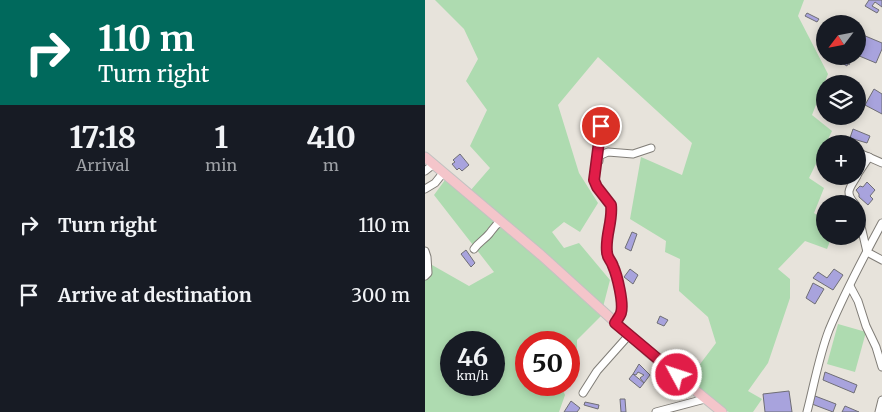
<!DOCTYPE html>
<meta charset="utf-8">
<style>
:root{--surface:#171b24;--page:#20242c;--text:#f1f3f6;--muted:#9ea1a6}
body{margin:0;font-family:Merriweather,serif;background:var(--page);color:var(--text);height:100vh;display:flex;flex-direction:column;font-size:19px;white-space:nowrap}
*{box-sizing:border-box;margin:0}
p{font-size:16px;color:var(--muted)}
.icon{flex:none;width:28px;height:28px;fill:none;stroke:currentColor;stroke-width:2;stroke-linecap:round;stroke-linejoin:round}
.map{position:relative;flex:1;overflow:hidden}
.side{display:flex;flex-direction:column;background:var(--surface);width:425px}
.side>*{flex:none}
.top-card{background:#00695c;color:#fff;overflow:hidden}
.needle{width:32px;rotate:238deg}
.controls{position:absolute;left:391px;top:15px;display:grid;gap:10px}
.controls a{display:grid;place-items:center;width:50px;height:50px;border-radius:50%;background:var(--surface);box-shadow:0 2px 8px #0003;font-size:25px}
.speed{position:absolute;left:15px;top:331px;display:flex;gap:10px;font-size:25px;font-weight:700;text-align:center}
.speed>*{display:grid;place-content:center;width:65px;height:65px;border-radius:50%;background:var(--surface);box-shadow:0 2px 8px #0003;line-height:1}
.speed small{font-size:12px;font-weight:400}
.speed .limit{border:8px solid #d22;background:#fff;color:#111}
.pin{position:absolute;display:grid;place-items:center;width:42px;height:42px;color:#fff;margin:-21px;border:2px solid #fff;border-radius:50%;box-shadow:0 1px 5px #0007}
.me{position:absolute;width:55px;margin:-28px;rotate:310deg;stroke-linejoin:round;filter:drop-shadow(0 0 4px #0008)}
.turn{display:flex;align-items:center;gap:18px;height:105px;padding:0 15px;font-size:22px}
.turn .icon{width:65px;height:65px;stroke-width:2.5}
.turn b{display:block;font-size:35px;line-height:42px}
.eta{display:flex;justify-content:space-evenly;align-items:center;height:85px;text-align:center}
.eta b{font-size:30px;font-weight:700;line-height:35px}
ul{padding:0;list-style:none}
li{display:flex;align-items:center;gap:15px;height:70px;padding:0 15px}
li div{flex:1}
li b{display:block;font-size:19px}
li em{font-style:normal}
main{display:flex;flex:1;min-height:0}
.map>svg:first-child{display:block}
.green{fill:#aedbb0;fill-rule:evenodd}
.building{fill:#a8a3dd;stroke:#6f6e75}
.lines{fill:none;stroke-linecap:round;stroke-linejoin:round}
.minor-casing{stroke:#807d77;stroke-width:9}
.major-casing{stroke:#c2c2c1;stroke-width:11}
.minor{stroke:#fff;stroke-width:7}
.major{stroke:#f4c5ca;stroke-width:9}
.route-casing{stroke:#92132f;stroke-width:12}
.route{stroke:#e11d48;stroke-width:9}
</style>
<main>
<section class="side">
<div class="top-card">
<div class="turn"><svg class="icon" aria-label="right" viewBox="0 0 24 24"><path d="M7 20v-9h11M14 6l5 5-5 5"/></svg><div><b>110 m</b>Turn right</div></div>
</div>
<div class="eta">
<div><b>17:18</b><p>Arrival</p></div>
<div><b>1</b><p>min</p></div>
<div><b>410</b><p>m</p></div>
</div>
<ul>
<li><svg class="icon" aria-label="right" viewBox="0 0 24 24"><path d="M7 20v-9h11M14 6l5 5-5 5"/></svg><div><b>Turn right</b></div><em>110 m</em></li>
<li><svg class="icon" aria-label="arrive" viewBox="0 0 24 24"><path d="M6 21V4h12l-3 4 3 4H6"/></svg><div><b>Arrive at destination</b></div><em>300 m</em></li>
</ul>
</section>
<div class="map">
<svg width="457" height="412" viewBox="0 0 457 412">
<rect width="100%" height="100%" fill="#e7e3db"/>
<g class="green">
<polygon points="10,0 379,0 373,16 403,74 387,115 407,131 384,178 399,188 389,213 400,221 400,236 407,236 402,249 380,241 353,269 365,279 365,298 343,363 323,391 337,399 328,412 304,412 295,407 263,380 291,343 283,317 254,291 255,259 240,252 241,241 205,219 216,157 257,175 267,143 173,57 133,105 154,173 173,203 155,232 139,222 127,232 139,248 154,243 185,280 178,307 45,191 65,168 45,146 62,110 41,81 53,59 39,29"/>
<path d="M20,180l93,79 63,57 -24,24v13l-8,15v-26h-43v43h35l4,10 -6,17h-134v-151l44,25 25,-14 -60,-77zM26,342h43v43h-43z"/>
<polygon points="413,324 441,332 430,372 402,364"/>
</g>
<g class="building">
<polygon points="444,0 457,0 457,7 450,2 447,6 454,10 452,13 440,6"/>
<polygon points="382,13 394,19 392,22 380,16"/>
<polygon points="438,35 457,43 457,49 451,63 432,55 432,47"/>
<polygon points="416,56 428,56 424,65 423,63 422,66 413,61"/>
<polygon points="449,89 457,94 457,114 440,105"/>
<polygon points="428,129 445,136 442,143 425,138"/>
<polygon points="35,154 44,165 37,171 34,168 32,170 27,164 30,162 28,160"/>
<polygon points="442,182 450,190 445,196 448,199 443,205 434,197 434,194 431,190 435,186 438,187"/>
<polygon points="207,232 212,234 206,251 200,248"/>
<polygon points="41,250 50,263 46,267 36,254"/>
<polygon points="205,269 213,275 208,284 199,277"/>
<polygon points="409,269 418,275 408,290 388,278 393,272 402,278"/>
<polygon points="388,283 399,289 390,304 381,298"/>
<polygon points="235,316 243,320 239,326 232,323"/>
<polygon points="214,364 225,375 219,383 215,378 219,375 213,372 211,375 208,374"/>
<polygon points="400,372 432,385 429,393 398,380"/>
<polygon points="208,374 219,383 215,388 204,379"/>
<polygon points="364,391 367,412 340,412 338,394"/>
<polygon points="390,396 411,404 408,412 387,404"/>
<polygon points="195,399 200,399 201,412 196,412"/>
<polygon points="146,401 155,408 152,412 139,412"/>
<polygon points="160,402 174,405 173,409 159,405"/>
<polygon points="420,406 434,412 417,412"/>
</g>
<g class="lines">
<g class="minor-casing">
<g id="minor">
<path d="M176,126l-7,54 3,7 14,18c2,16 -6,31 -4,47 0,6 6,11 8,17 3,10 8,34 6,44 -1,3 -4,7 -6,10"/>
<polyline points="432,152 457,163"/>
<polyline points="174,161 174,156 183,152 208,154 226,148"/>
<polyline points="0,171 9,164"/>
<polyline points="432,175 444,157"/>
<polyline points="0,189 10,183 18,173"/>
<path d="M430,204c-11,-12 -5,-16 2,-28"/>
<polyline points="432,209 442,252 457,260"/>
<path d="M49,249c5,-7 10,-9 15,-15 4,-5 6,-9 12,-13"/>
<polyline points="0,251 2,257 3,273 0,276"/>
<polyline points="425,286 433,301 441,326 451,347 457,367"/>
<polyline points="158,393 172,371 204,335"/>
<polyline points="231,412 280,399"/>
<path d="M382,412c7,-27 12,-56 22,-82 15,-36 34,-72 53,-107"/>
<polyline points="454,412 457,400"/>
</g>
</g>
<g class="major-casing">
<polyline id="major" points="0,157 116,255 223,352 297,412"/>
</g>
<use href="#minor" class="minor"/>
<use href="#major" class="major"/>
</g>
<g class="lines">
<g class="route-casing">
<path id="route" d="M176,126l-7,54 3,7 14,18c2,16 -6,31 -4,47 0,6 4,8 6,14 4,9 11,37 8,47 -1,3 -4,7 -6,10l62,52"/>
</g>
<use href="#route" class="route"/>
</g>
</svg>
<div class="controls">
<a><svg class="needle" viewBox="-14 -14 28 28"><path d="M0-13l5 13h-10z" fill="#e53935"/><path d="M0 13l5-13h-10z" fill="#9ea1a6"/></svg></a>
<a><svg class="icon" aria-label="layers" viewBox="0 0 24 24"><path d="M12 4l9 5-9 5-9-5zM3 14l9 5 9-5"/></svg></a>
<a>+</a>
<a>−</a>
</div>
<div class="speed"><div>46<small>km/h</small></div><div class="limit">50</div></div>
<div class="pin" style="left:176px;top:126px;background:#d93025"><svg class="icon" aria-label="arrive" viewBox="0 0 24 24"><path d="M6 21V4h12l-3 4 3 4H6"/></svg></div>
<svg class="me" style="left:252px;top:375px" viewBox="-20 -20 40 40"><circle r="17" fill="#e11d48" stroke="#fff" stroke-width="3"/><path d="M0-11L8 9 0 5-8 9z" fill="#fff"/></svg>
</div>
</main>
